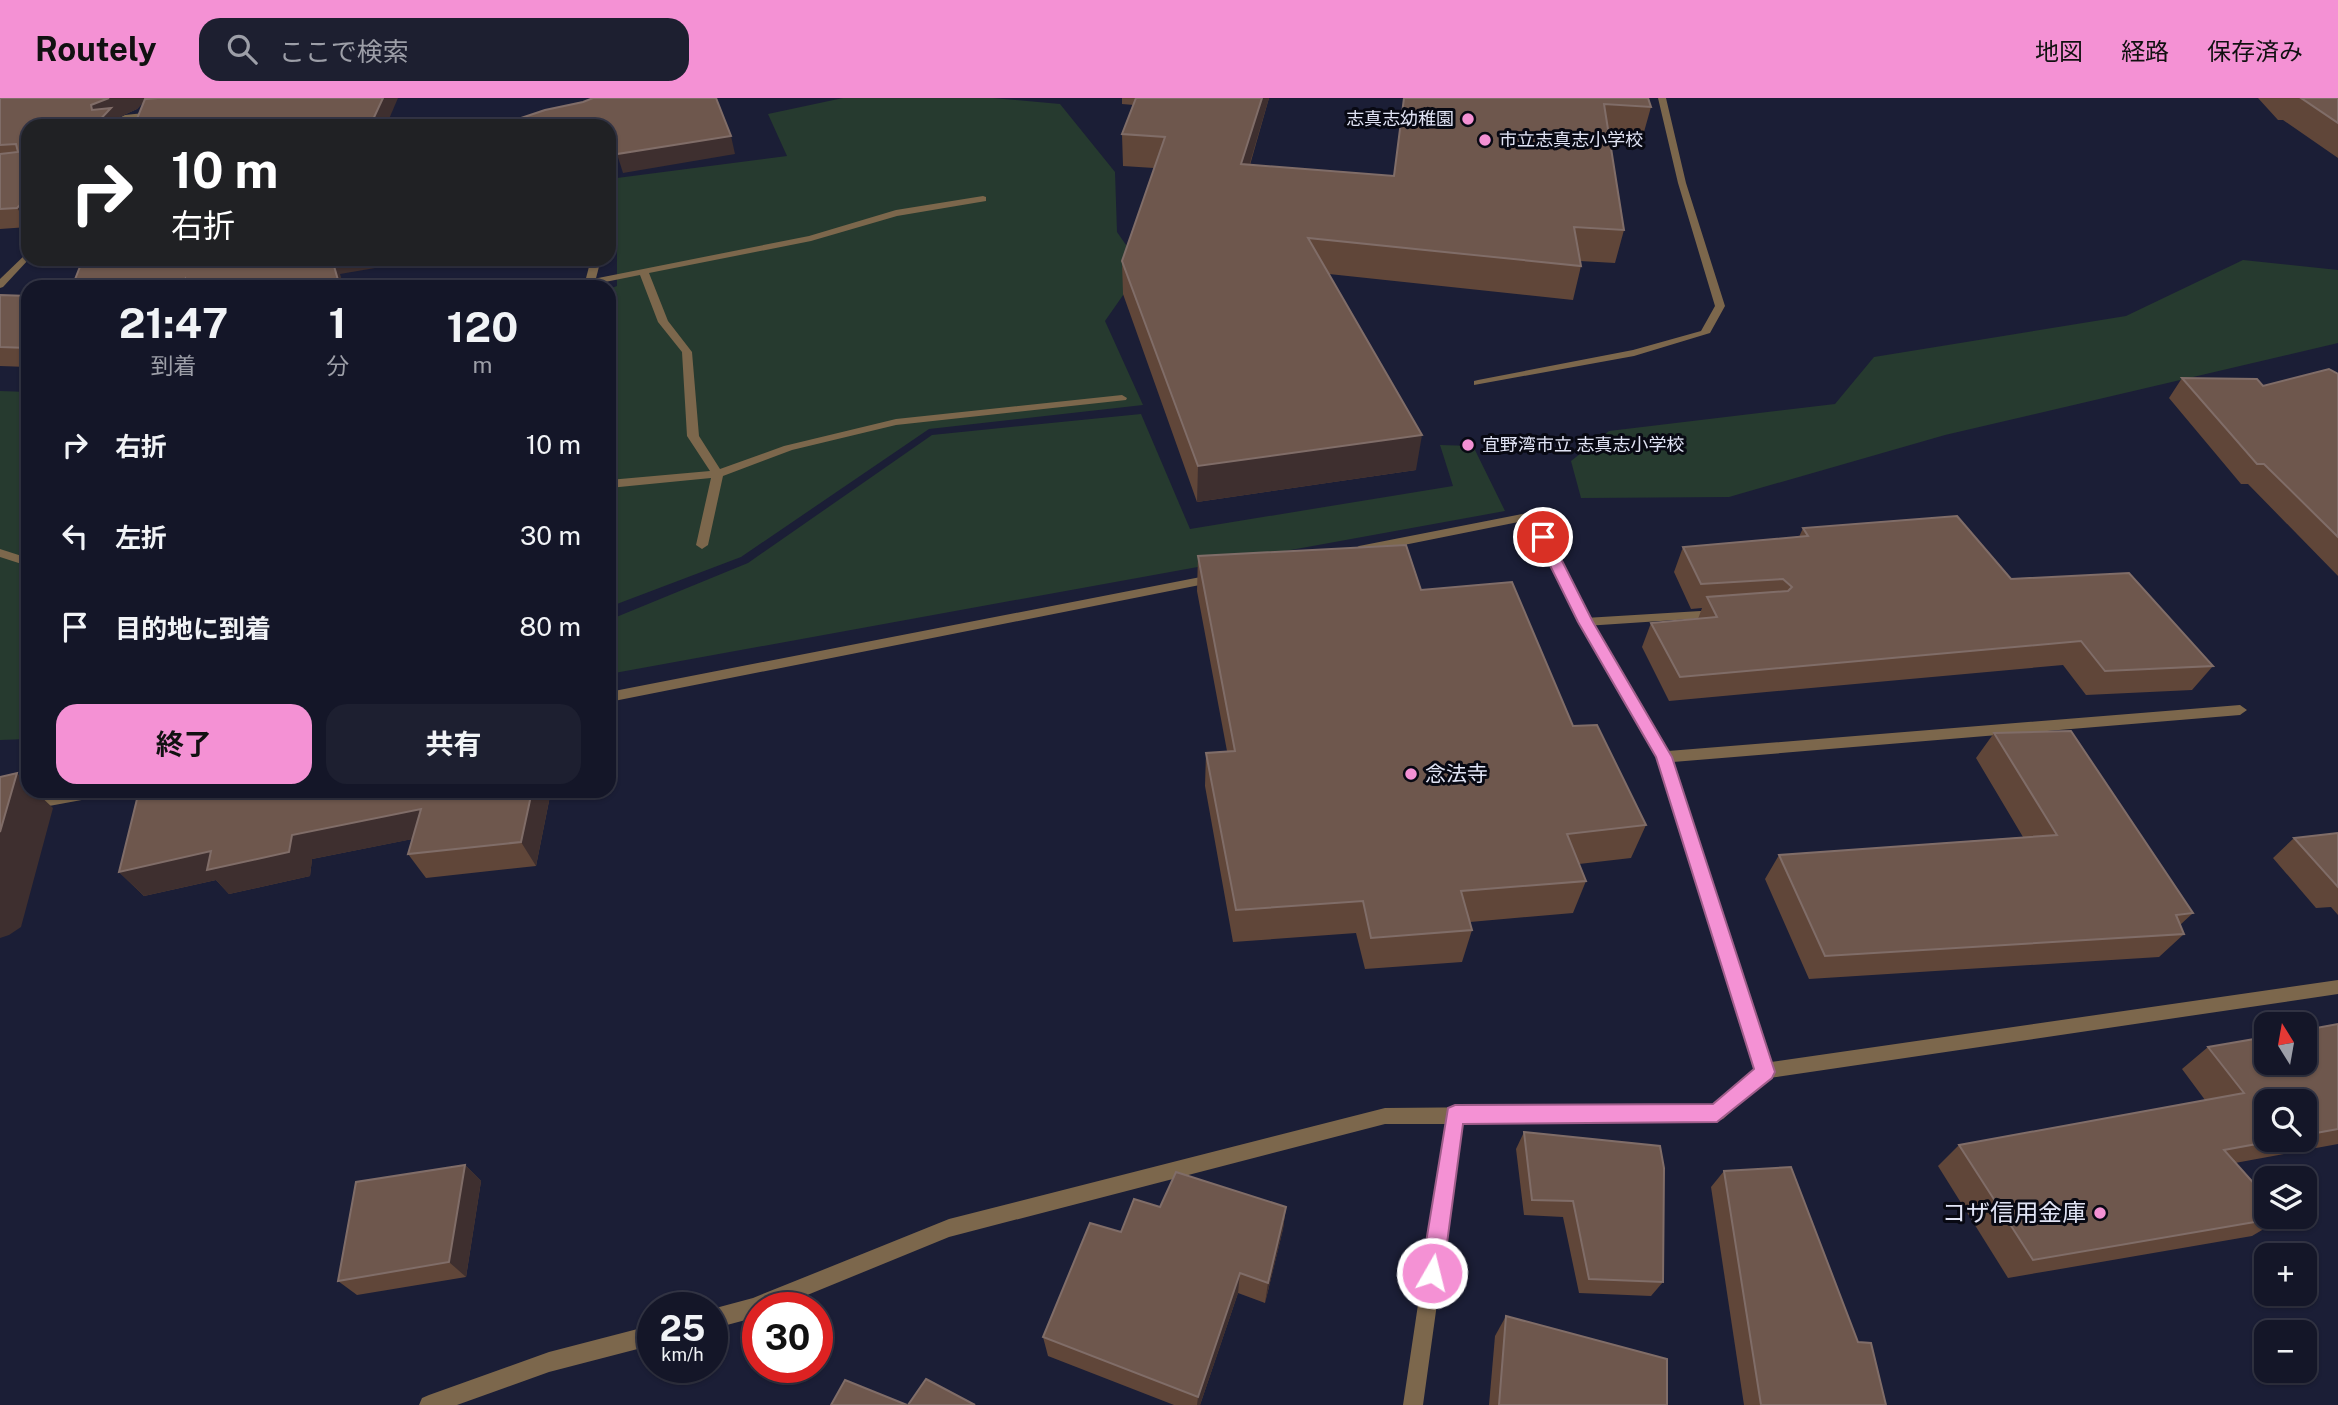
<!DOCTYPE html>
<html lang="ja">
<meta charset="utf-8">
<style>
:root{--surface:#141628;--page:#1d1f30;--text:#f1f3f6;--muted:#9d9fa8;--line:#333545;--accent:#f491d4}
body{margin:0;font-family:"Public Sans","Noto Sans JP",sans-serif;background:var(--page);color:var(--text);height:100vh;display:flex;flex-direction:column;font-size:26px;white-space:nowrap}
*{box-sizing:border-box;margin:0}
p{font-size:23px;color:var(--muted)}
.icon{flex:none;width:38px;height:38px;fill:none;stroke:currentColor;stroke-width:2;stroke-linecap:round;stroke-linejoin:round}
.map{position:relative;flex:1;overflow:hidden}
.details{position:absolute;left:21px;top:182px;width:595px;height:518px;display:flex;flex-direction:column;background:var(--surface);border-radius:21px;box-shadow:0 2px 5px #0004,0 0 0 2px var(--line)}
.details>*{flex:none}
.guide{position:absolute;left:21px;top:21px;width:595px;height:147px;border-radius:21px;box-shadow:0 2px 5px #0004,0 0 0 2px var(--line);background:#202124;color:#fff;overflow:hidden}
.needle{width:46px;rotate:349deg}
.controls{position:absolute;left:2254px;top:914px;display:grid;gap:14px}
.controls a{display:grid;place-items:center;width:63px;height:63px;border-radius:14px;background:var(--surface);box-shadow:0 2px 5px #0004,0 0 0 2px var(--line);font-size:35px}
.speed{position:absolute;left:637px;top:1194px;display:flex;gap:14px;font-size:35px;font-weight:700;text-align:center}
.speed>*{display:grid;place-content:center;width:91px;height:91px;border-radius:50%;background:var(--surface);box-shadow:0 2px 5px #0004,0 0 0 2px var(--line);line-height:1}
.speed small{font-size:18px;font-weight:400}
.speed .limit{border:10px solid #d22;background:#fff;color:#111}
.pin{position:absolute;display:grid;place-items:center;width:60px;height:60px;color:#fff;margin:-30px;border:4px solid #fff;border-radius:50%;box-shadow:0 2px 7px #0007}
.me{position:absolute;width:77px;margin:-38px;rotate:8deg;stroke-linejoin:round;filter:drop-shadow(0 0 5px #0008)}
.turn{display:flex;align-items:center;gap:24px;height:147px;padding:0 35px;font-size:32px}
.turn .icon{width:91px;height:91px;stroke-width:2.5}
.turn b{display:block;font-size:49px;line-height:60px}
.eta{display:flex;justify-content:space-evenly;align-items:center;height:119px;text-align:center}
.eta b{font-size:42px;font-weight:700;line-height:49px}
.cta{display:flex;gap:14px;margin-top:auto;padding:14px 35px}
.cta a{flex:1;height:80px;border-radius:21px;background:var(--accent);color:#111;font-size:28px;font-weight:700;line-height:80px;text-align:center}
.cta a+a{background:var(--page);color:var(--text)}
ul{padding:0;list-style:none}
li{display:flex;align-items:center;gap:21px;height:91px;padding:0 35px}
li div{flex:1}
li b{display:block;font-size:26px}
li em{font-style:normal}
header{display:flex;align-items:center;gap:42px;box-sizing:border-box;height:98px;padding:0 35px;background:var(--accent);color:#111}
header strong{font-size:33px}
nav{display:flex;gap:38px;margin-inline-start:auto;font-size:24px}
.search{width:490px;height:63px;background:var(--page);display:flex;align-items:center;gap:18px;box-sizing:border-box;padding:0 24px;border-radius:21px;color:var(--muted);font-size:26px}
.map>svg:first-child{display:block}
.green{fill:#263a2f}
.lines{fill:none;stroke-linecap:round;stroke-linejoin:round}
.service{fill:#7c674c;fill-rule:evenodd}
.minor{fill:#7c674c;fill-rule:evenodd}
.wall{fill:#604639;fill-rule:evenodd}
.shaded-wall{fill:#3e2f2f}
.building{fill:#6e574d;stroke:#806d68;stroke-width:2}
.route{fill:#f491d4;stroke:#9f5e8a;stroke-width:2}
.poi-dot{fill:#f491d4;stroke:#080913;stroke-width:2.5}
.labels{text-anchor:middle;stroke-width:6;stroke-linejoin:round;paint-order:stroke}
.far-poi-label{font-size:18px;fill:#e1e4f5;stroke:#080913;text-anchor:start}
.poi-label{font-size:21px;fill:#e1e4f5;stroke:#080913;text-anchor:start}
.near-poi-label{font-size:24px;fill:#e1e4f5;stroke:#080913;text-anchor:end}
</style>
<header>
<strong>Routely</strong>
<div class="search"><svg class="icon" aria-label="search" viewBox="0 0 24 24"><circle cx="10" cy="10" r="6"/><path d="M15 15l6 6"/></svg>ここで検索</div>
<nav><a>地図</a><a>経路</a><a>保存済み</a></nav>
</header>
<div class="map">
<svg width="2338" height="1307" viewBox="0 0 2338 1307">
<rect width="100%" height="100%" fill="#1b1e36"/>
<g class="green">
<polygon points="843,0 993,0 1060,6 1115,74 1117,134 1142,170 1105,223 1143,307 929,331 741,459 609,509 609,191 617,188 617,80 787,58 768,16"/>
<polygon points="2243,162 2338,172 2338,245 1945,337 1729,399 1581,400 1571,363 1609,333 1835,306 1874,259 2126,218"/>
<polygon points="0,293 28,294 28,641 0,642"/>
<polygon points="1141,316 1190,431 1453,388 1440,347 1473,348 1505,413 609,576 609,522 748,465 932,337"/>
</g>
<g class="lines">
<g class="service">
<polygon points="1658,0 1666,0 1686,85 1725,208 1710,235 1634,258 1474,287 1474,283 1478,282 1633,252 1701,233 1715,208 1678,85"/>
<polygon points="983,98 986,99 986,103 897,118 811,143 649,175 668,223 692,254 699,338 720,371 784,348 896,321 1122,297 1127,300 1126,302 896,327 792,352 723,378 708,447 702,451 696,447 711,380 609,390 609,382 710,373 687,338 682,254 658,224 640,177 580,189 561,189 563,187 809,138 896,112"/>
<polygon points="28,154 29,161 3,189 0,190 0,181"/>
<polygon points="0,451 28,460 28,468 0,459"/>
<polygon points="1717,512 1723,516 1721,519 1585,528 1579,524 1585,520"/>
</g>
<g class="minor">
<polygon points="154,14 158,16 157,18 130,21 114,28 103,28 125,17"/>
<polygon points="591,161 601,161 595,184 590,187 585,184"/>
<polygon points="1532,414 1538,418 1591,524 1668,653 2240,607 2247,612 2240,617 1673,664 1771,964 2338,882 2338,896 1769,980 1723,1021 1717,1023 1462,1025 1423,1307 1403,1307 1445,1026 1385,1026 949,1139 778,1209 758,1209 758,1218 753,1220 712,1231 712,1211 753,1200 949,1121 1385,1010 1714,1007 1756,970 1657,659 1579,524 1528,422 1359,456 1353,452 1359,448"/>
<polygon points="1216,476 1220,477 1222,480 1220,483 609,604 609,594"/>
<polygon points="67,693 105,693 103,697 98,699 0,717 0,705"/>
<polygon points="653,1227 653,1247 549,1274 457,1307 419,1307 422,1300 429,1297 549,1254"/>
</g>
</g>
<g class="wall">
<polygon points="0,0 147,0 137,11 117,20 28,28 28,129 0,131"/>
<polygon points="1122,0 1269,0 1250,67 1394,78 1404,0 1648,0 1651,9 1642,41 1609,38 1624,132 1615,165 1580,163 1581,168 1573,202 1329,176 1416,372 1197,404 1123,196 1122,163 1154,70 1123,68 1122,36 1134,7 1122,6"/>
<polygon points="2258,0 2338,0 2338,60 2283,22 2278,22"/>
<polygon points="0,197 28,198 28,269 0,268"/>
<polygon points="2338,276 2338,478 2248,386 2241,386 2169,300 2182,280 2263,288"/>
<polygon points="1803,430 2011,481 2213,568 2192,592 2086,597 2063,567 1669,603 1642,549 1651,525 1698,521 1702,510 1691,511 1674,474 1683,449 1799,439"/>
<polygon points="1198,458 1421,492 1573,628 1646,727 1631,760 1579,766 1586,783 1573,815 1470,824 1472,832 1462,864 1365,871 1356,835 1233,844 1205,688 1206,655 1227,653 1197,493"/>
<polygon points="1994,635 2193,815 2180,827 2184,836 2159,859 1809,881 1765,781 1779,757 2023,739 1976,660"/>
<polygon points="139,693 551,693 536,768 426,780 408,756 412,741 312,761 310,778 229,796 216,782 144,798 119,774"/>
<polygon points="2338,735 2338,817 2331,809 2316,810 2273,760 2294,740"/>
<path d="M2338,926v120l-103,19 49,54 -32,19 -244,42 -70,-112 21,-21 246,-45 -23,-31 26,-22zM2305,1003v38h-39z"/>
<polygon points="1524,1034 1663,1184 1651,1198 1579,1195 1563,1119 1524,1117 1516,1051"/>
<polygon points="465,1067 481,1083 466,1179 357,1197 338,1183"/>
<polygon points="1724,1073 1858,1244 1886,1307 1744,1307 1711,1089"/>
<polygon points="1160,1109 1286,1109 1283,1131 1265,1205 1238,1195 1200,1307 1174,1307 1048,1258 1043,1239"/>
<polygon points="1506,1218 1667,1307 1489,1307 1495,1238"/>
</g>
<g class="shaded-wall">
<polygon points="109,0 147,0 137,11 117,20 122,28 94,28 91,7"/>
<polygon points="383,0 398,0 386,28 370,28"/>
<polygon points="1262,0 1269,0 1240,99 1241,66"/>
<polygon points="609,37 613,37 619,55 609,57"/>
<polygon points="731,38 735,56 623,75 617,56"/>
<polygon points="28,99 28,126 17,110"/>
<polygon points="332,161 428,161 340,176 344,189 340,189"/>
<polygon points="185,181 190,189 177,189"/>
<polygon points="1422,337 1416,372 1197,404 1198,368"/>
<polygon points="17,675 28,686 28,693 35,693 53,710 21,829 9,837 0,840 0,734"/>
<polygon points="532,693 551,693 536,768 521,744"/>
<polygon points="421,711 438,736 312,761 310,778 229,796 216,782 144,798 119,774 211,753"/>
<polygon points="465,1067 481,1083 466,1179 449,1164"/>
<polygon points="1286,1109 1283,1131 1265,1205 1268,1185"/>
<polygon points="1240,1175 1238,1195 1200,1307 1197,1307 1198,1299"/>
</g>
<g class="building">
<polygon points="0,0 109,0 91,7 92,12 111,10 94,28 28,28 28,99 17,110 0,111 0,56 18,54 16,46 0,47"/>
<polygon points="158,0 383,0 370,28 134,28 145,1"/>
<polygon points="593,0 716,0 731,38 617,56 613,37 609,37 609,28 497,28 545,12 583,4"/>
<polygon points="1136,0 1262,0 1241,66 1394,78 1404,0 1648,0 1651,9 1604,6 1624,132 1574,129 1581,168 1308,140 1422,337 1198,368 1122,163 1165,39 1122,36"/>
<polygon points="2301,0 2338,0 2338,25"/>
<polygon points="83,161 332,161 340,189 185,189 185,181 177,189 72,189"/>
<polygon points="0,197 28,198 28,250 0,249"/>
<polygon points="2329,271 2338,276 2338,439 2264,366 2257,366 2182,280 2257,281 2263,288"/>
<polygon points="1957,418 2011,481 2129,475 2213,568 2105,573 2081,543 1680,579 1651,525 1717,519 1707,499 1788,493 1792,489 1783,481 1701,486 1683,449 1808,438 1803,430"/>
<polygon points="1406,447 1421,492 1512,484 1573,628 1597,627 1646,727 1567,736 1586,783 1461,793 1472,832 1371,840 1363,803 1236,812 1206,655 1235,653 1198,458"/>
<polygon points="2071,633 2193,815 2176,817 2184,836 1825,858 1779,757 2057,737 1994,635"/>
<polygon points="17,675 0,734 0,679"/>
<polygon points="139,693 532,693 521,744 408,756 421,711 292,737 289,754 207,772 211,753 119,774"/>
<polygon points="2338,735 2338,789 2294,740"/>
<polygon points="2338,926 2338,1031 2305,1037 2305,1003 2266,1003 2266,1041 2284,1041 2224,1052 2266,1099 2266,1118 2284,1119 2033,1162 1959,1047 2244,995 2208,949 2266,939 2266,964 2305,964 2305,932"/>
<polygon points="1524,1034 1660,1048 1664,1070 1663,1184 1589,1181 1573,1103 1532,1102"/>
<polygon points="465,1067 449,1164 338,1183 356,1084"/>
<polygon points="1791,1069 1858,1244 1871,1245 1886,1307 1761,1307 1724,1073"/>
<polygon points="1176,1074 1286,1109 1268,1185 1240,1175 1198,1299 1043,1239 1090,1125 1121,1134 1134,1101 1160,1109"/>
<polygon points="1506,1218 1667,1261 1667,1307 1499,1307"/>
<polygon points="926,1281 975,1307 908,1307"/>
<polygon points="845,1282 907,1307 831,1307"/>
</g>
<polygon class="route" points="1543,435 1550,439 1593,524 1672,659 1775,974 1772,980 1717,1024 1463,1026 1443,1175 1439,1183 1432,1186 1424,1183 1421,1175 1448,1010 1455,1007 1713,1006 1754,971 1656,659 1578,524 1536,439"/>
<g class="poi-dot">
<circle cx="1468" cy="21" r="7"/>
<circle cx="1485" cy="42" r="7"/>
<circle cx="1468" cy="347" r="7"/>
<circle cx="1411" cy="676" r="7"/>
<circle cx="2100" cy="1115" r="7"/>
</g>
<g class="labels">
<g class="far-poi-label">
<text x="1454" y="27" text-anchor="end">志真志幼稚園</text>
<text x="1499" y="48">市立志真志小学校</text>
<text x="1482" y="353">宜野湾市立 志真志小学校</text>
</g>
<g class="poi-label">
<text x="1425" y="683">念法寺</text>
</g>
<g class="near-poi-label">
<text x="2086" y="1123">コザ信用金庫</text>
</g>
</g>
</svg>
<div class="controls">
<a><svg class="needle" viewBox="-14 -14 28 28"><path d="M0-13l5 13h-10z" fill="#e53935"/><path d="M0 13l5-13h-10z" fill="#9d9fa8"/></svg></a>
<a><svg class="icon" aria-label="search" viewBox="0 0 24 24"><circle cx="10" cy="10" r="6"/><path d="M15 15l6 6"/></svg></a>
<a><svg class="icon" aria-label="layers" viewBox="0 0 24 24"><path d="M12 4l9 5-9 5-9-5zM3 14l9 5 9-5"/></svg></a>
<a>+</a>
<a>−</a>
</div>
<div class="speed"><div>25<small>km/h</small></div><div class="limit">30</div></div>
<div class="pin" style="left:1543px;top:439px;background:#d93025"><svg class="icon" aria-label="arrive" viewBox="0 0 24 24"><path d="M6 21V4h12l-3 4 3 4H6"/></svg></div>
<svg class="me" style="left:1432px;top:1175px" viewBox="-20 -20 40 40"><circle r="17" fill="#f491d4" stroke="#fff" stroke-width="3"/><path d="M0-11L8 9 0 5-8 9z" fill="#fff"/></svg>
<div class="guide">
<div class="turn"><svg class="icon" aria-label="right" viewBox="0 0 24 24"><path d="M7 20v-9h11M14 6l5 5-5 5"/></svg><div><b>10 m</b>右折</div></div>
</div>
<section class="details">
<div class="eta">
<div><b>21:47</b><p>到着</p></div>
<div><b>1</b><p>分</p></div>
<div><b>120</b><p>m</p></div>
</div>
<ul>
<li><svg class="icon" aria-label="right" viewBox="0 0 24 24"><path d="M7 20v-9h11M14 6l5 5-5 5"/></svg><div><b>右折</b></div><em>10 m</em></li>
<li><svg class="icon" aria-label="left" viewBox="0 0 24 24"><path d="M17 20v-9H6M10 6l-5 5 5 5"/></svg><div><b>左折</b></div><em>30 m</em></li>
<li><svg class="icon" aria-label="arrive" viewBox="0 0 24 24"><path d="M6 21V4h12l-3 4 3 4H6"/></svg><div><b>目的地に到着</b></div><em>80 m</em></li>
</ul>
<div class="cta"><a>終了</a><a>共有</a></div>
</section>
</div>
